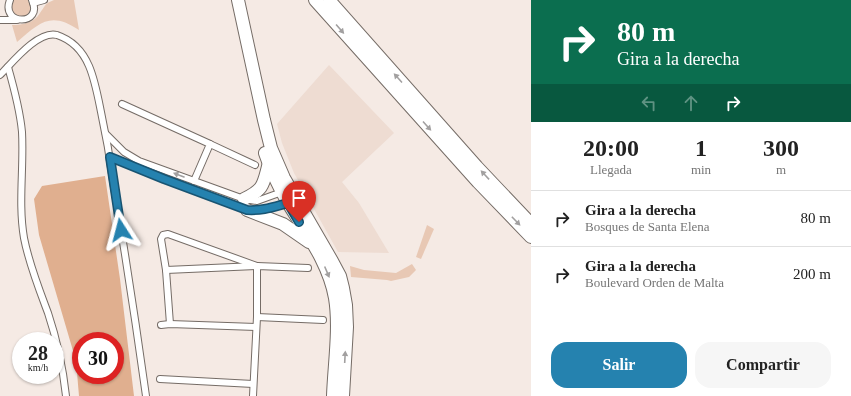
<!DOCTYPE html>
<html lang="es">
<style>
:root{--surface:#fff;--page:#f6f6f6;--text:#222;--muted:#767676;--line:#e0e0e0;--accent:#2582af}
body{margin:0;font-family:"Times New Roman",serif;background:var(--page);color:var(--text);height:100vh;display:flex;flex-direction:column;font-size:15px;white-space:nowrap}
*{box-sizing:border-box;margin:0}
p{font-size:13px;color:var(--muted)}
.icon{flex:none;width:22px;height:22px;fill:none;stroke:currentColor;stroke-width:2;stroke-linecap:round;stroke-linejoin:round}
.map{position:relative;flex:1;overflow:hidden}
.panel{display:flex;flex-direction:column;background:var(--surface);width:320px}
.panel>*{flex:none}
.top-card{background:#0b6e4f;color:#fff;overflow:hidden}
.speed{position:absolute;left:12px;top:332px;display:flex;gap:8px;font-size:20px;font-weight:700;text-align:center}
.speed>*{display:grid;place-content:center;width:52px;height:52px;border-radius:50%;background:var(--surface);box-shadow:0 1px 3px #0004;line-height:1}
.speed small{font-size:10px;font-weight:400}
.speed .limit{border:6px solid #d22;background:#fff;color:#111}
.pin{position:absolute;display:grid;place-items:center;width:34px;height:34px;color:#fff;margin:-41px -17px;border-radius:50% 50% 50% 0;rotate:-45deg;box-shadow:0 0 4px #0007}
.pin .icon{rotate:45deg}
.me{position:absolute;width:44px;margin:-22px;rotate:351deg;stroke-linejoin:round;filter:drop-shadow(0 0 3px #0008)}
.turn{display:flex;align-items:center;gap:14px;height:84px;padding:0 20px;font-size:18px}
.turn .icon{width:52px;height:52px;stroke-width:2.5}
.turn b{display:block;font-size:28px;line-height:34px}
.lanes{display:flex;align-items:center;height:38px;padding:0 20px;background:#0003;justify-content:center;gap:20px;direction:ltr}
.lanes .off{opacity:.35}
.eta{display:flex;justify-content:space-evenly;align-items:center;height:68px;text-align:center}
.eta b{font-size:24px;font-weight:800;line-height:28px}
.cta{display:flex;gap:8px;margin-top:auto;padding:8px 20px}
.cta a{flex:1;height:46px;border-radius:16px;background:var(--accent);color:#fff;font-size:16px;font-weight:800;line-height:46px;text-align:center}
.cta a+a{background:var(--page);color:var(--text)}
ul{padding:0;list-style:none}
li{display:flex;align-items:center;gap:12px;height:56px;padding:0 20px;border-top:1px solid var(--line)}
li div{flex:1}
li b{display:block;font-size:15px}
li em{font-style:normal}
main{display:flex;flex:1;min-height:0}
.map>svg:first-child{display:block}
.built{fill:#eedcd2}
.green{fill:#e8c8b4}
.forest{fill:#e0af8f;fill-rule:evenodd}
.lines{fill:none;stroke-linecap:round;stroke-linejoin:round}
.street-casing{stroke:#756c66;stroke-width:8}
.highway-casing{stroke:#756c66;stroke-width:14}
.street{stroke:#fff;stroke-width:6}
.highway{stroke:#fff;stroke-width:12}
.oneway{fill:#a2a0a0}
.route-casing{stroke:#185472;stroke-width:10}
.route{stroke:#2582af;stroke-width:7}
</style>
<main>
<div class="map">
<svg width="531" height="396" viewBox="0 0 531 396">
<rect width="100%" height="100%" fill="#f5eae4"/>
<polygon class="built" points="329,65 394,133 342,182 359,203 389,253 338,252 294,173 282,143 277,124"/>
<g class="green">
<path d="M13,0h15l3,8c-4,12 -13,11 -20,3z"/>
<path d="M54,0h20l5,30c-28,-19 -39,-8 -62,12l-5,-17c11,0 22,-2 28,-12 6,-8 4,-9 14,-13z"/>
<polygon points="427,225 434,229 421,259 416,257"/>
<polygon points="412,264 416,270 409,277 391,281 387,280 351,277 350,266 364,270 396,273"/>
</g>
<path class="forest" d="M105,176l15,103 14,117h-55l-3,-35 -37,-126 -5,-36 8,-13zM81,341h34v34h-34z"/>
<g class="lines">
<g class="street-casing">
<g id="street">
<path d="M10,0c-10,26 34,26 22,0"/>
<polyline points="33,3 44,0"/>
<polyline points="1,20 17,20"/>
<path d="M8,67c6,21 12,43 14,65 2,36 -4,71 2,106 5,26 15,51 24,75 9,27 15,55 18,83"/>
<path d="M0,75c12,-12 38,-45 57,-40 15,5 26,17 32,31 6,14 9,31 12,46 5,23 9,46 12,69 12,71 23,143 33,215"/>
<polyline points="122,104 210,144 194,181"/>
<polyline points="106,134 124,152 139,161 244,199 257,201 282,192"/>
<polyline points="210,144 255,165"/>
<polyline points="110,157 164,179 247,210 261,210 288,203"/>
<polyline points="166,270 257,266 308,268"/>
<polyline points="257,317 323,320"/>
<polyline points="170,324 166,270 161,239 163,235 168,234 257,266"/>
<polyline points="161,325 170,324 256,327"/>
<polyline points="160,379 253,384"/>
<polyline points="253,396 257,317 257,266"/>
</g>
</g>
<g class="highway-casing">
<g id="highway">
<polyline points="238,0 264,120 271,148 284,178 332,261 340,276 343,288 346,305 347,327 343,396"/>
<polyline points="315,0 478,182 531,237"/>
<polyline points="329,0 477,167 531,224"/>
<path d="M265,153c6,18 14,34 23,50 18,30 41,60 47,95 5,30 -1,68 -2,98"/>
<path d="M244,199c21,-10 19,-15 25,-36"/>
<polyline points="247,210 283,224 309,242"/>
</g>
</g>
<use href="#street" class="street"/>
<use href="#highway" class="highway"/>
</g>
<defs><path id="oneway-solid" d="M-6-.8H1V-3.2L6.5 0L1 3.2V.8H-6Z"/></defs>
<g class="oneway">
<use href="#oneway-solid" transform="translate(340 29) rotate(49)"/>
<use href="#oneway-solid" transform="translate(398 78) rotate(-132)"/>
<use href="#oneway-solid" transform="translate(427 126) rotate(48)"/>
<use href="#oneway-solid" transform="translate(179 175) rotate(-159)"/>
<use href="#oneway-solid" transform="translate(485 175) rotate(-133)"/>
<use href="#oneway-solid" transform="translate(516 221) rotate(46)"/>
<use href="#oneway-solid" transform="translate(327 272) rotate(67)"/>
<use href="#oneway-solid" transform="translate(345 357) rotate(-87)"/>
</g>
<g class="lines">
<g class="route-casing">
<path id="route" d="M121,230l-11,-73 54,22 83,31c15,1 26,-3 41,-7l11,19"/>
</g>
<use href="#route" class="route"/>
</g>
</svg>
<div class="speed"><div>28<small>km/h</small></div><div class="limit">30</div></div>
<div class="pin" style="left:299px;top:222px;background:#d93025"><svg class="icon" aria-label="arrive" viewBox="0 0 24 24"><path d="M6 21V4h12l-3 4 3 4H6"/></svg></div>
<svg class="me" style="left:121px;top:230px" viewBox="-20 -20 40 40"><path d="M0-17L14 15 0 8-14 15z" fill="#2582af" stroke="#fff" stroke-width="4"/></svg>
</div>
<section class="panel">
<div class="top-card">
<div class="turn"><svg class="icon" aria-label="right" viewBox="0 0 24 24"><path d="M7 20v-9h11M14 6l5 5-5 5"/></svg><div><b>80 m</b>Gira a la derecha</div></div>
<div class="lanes"><svg class="icon off" aria-label="left" viewBox="0 0 24 24"><path d="M17 20v-9H6M10 6l-5 5 5 5"/></svg><svg class="icon off" aria-label="ahead" viewBox="0 0 24 24"><path d="M12 20V5M6 11l6-6 6 6"/></svg><svg class="icon" aria-label="right" viewBox="0 0 24 24"><path d="M7 20v-9h11M14 6l5 5-5 5"/></svg></div>
</div>
<div class="eta">
<div><b>20:00</b><p>Llegada</p></div>
<div><b>1</b><p>min</p></div>
<div><b>300</b><p>m</p></div>
</div>
<ul>
<li><svg class="icon" aria-label="right" viewBox="0 0 24 24"><path d="M7 20v-9h11M14 6l5 5-5 5"/></svg><div><b>Gira a la derecha</b><p>Bosques de Santa Elena</p></div><em>80 m</em></li>
<li><svg class="icon" aria-label="right" viewBox="0 0 24 24"><path d="M7 20v-9h11M14 6l5 5-5 5"/></svg><div><b>Gira a la derecha</b><p>Boulevard Orden de Malta</p></div><em>200 m</em></li>
</ul>
<div class="cta"><a>Salir</a><a>Compartir</a></div>
</section>
</main>
